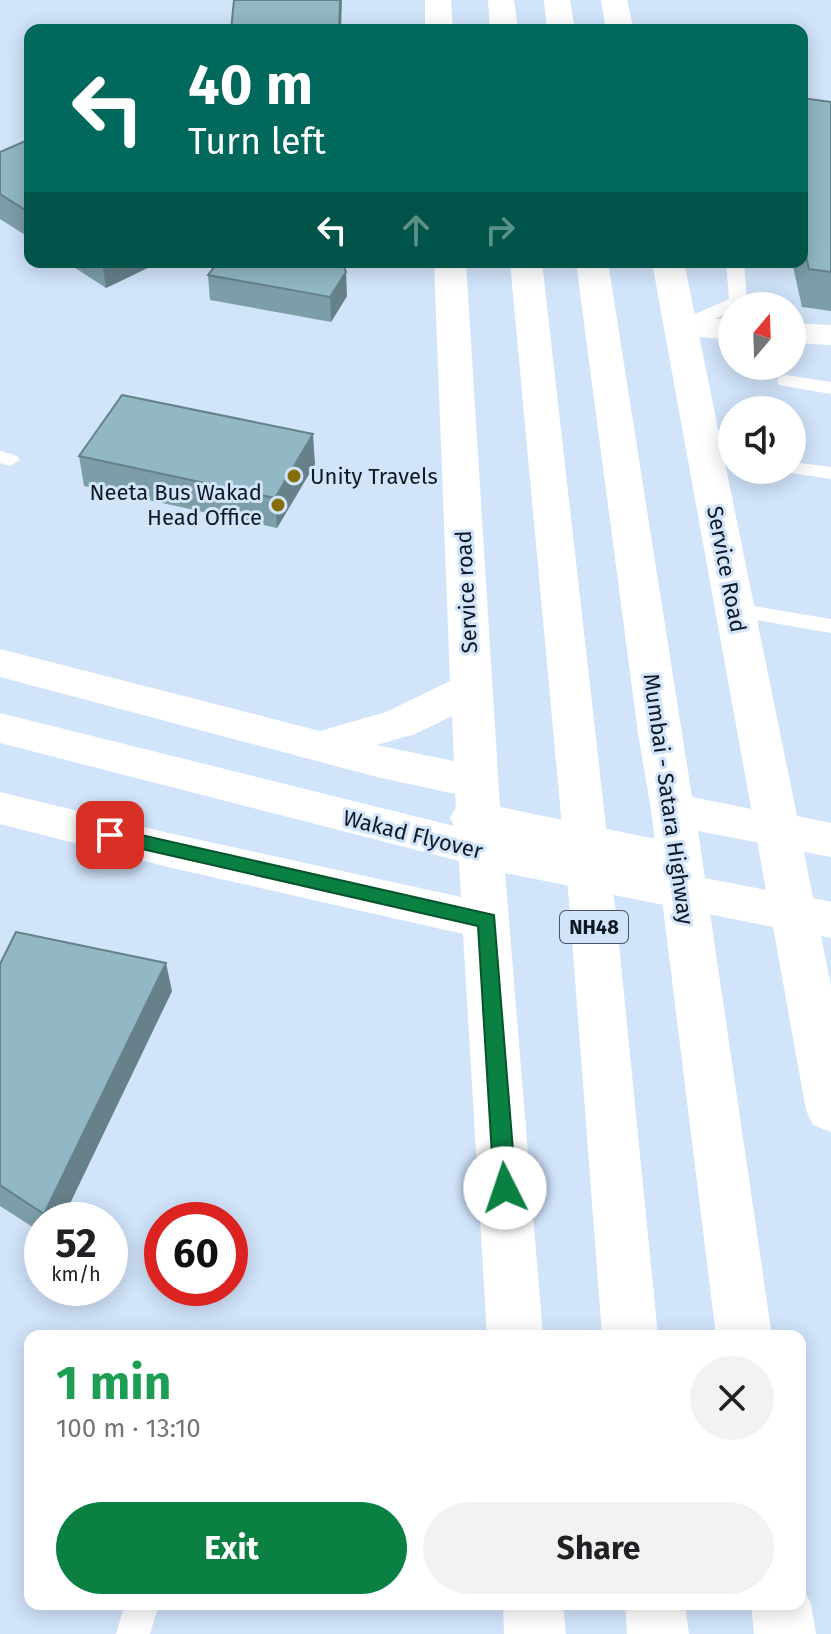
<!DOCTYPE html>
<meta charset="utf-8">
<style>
:root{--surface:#fff;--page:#f2f2f2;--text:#202124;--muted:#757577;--accent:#0b8043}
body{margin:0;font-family:"Fira Sans",sans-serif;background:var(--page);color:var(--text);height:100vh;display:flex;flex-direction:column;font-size:30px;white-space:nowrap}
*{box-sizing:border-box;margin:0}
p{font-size:26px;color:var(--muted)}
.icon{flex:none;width:44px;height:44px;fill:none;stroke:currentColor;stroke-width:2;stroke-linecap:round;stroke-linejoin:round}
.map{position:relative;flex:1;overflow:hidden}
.sheet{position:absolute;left:24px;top:1330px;width:782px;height:280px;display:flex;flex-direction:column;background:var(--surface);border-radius:16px;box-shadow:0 4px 20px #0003}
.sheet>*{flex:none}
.banner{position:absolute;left:24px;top:24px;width:784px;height:244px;border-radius:16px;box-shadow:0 4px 20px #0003;background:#00695c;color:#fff;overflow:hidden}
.needle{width:52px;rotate:19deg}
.controls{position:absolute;left:718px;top:292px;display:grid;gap:16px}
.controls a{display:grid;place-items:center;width:88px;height:88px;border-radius:50%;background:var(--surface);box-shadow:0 4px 20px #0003;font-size:40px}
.speed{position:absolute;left:24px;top:1202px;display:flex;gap:16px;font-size:40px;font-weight:700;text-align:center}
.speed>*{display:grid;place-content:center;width:104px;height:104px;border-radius:50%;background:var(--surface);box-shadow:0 4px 20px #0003;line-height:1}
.speed small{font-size:20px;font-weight:400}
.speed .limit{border:12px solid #d22;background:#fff;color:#111}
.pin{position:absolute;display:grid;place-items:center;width:68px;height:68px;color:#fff;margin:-34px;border-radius:16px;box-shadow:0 4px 12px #0006}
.me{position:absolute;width:88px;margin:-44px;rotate:356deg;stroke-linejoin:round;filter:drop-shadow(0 0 6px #0008)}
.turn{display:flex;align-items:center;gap:28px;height:168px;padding:0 32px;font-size:36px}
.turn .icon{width:104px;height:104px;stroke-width:2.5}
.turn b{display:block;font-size:56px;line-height:68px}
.lanes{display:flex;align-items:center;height:76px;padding:0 32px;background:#0003;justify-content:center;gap:40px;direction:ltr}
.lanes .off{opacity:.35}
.round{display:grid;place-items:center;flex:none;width:84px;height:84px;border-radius:42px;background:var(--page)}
.overview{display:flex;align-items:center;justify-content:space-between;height:136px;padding:0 32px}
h1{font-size:48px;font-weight:700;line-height:60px;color:#1e9e55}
.primary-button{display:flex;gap:16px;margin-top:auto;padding:16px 32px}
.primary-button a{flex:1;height:92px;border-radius:48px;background:var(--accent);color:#fff;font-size:32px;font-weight:700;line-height:92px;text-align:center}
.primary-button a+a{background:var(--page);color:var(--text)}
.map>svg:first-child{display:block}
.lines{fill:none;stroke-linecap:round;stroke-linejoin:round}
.lane{fill:#fff;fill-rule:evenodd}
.street{fill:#fff;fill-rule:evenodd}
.primary{fill:#fff;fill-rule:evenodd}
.highway{fill:#fff;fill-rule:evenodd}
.wall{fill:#7d9ea9}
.shaded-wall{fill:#668189}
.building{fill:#91b8c4;stroke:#668189;stroke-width:2}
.route{fill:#0b8043;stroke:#07532c;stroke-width:2}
.poi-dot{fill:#876c0a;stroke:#d1e4fa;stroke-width:3}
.labels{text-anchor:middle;stroke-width:6;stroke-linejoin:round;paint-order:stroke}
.shield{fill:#d1e4fa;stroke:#4a5563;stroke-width:2}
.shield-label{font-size:20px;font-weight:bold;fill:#101822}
.poi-label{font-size:22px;fill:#101822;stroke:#d1e4fa;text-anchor:start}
.street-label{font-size:22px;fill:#101822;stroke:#d1e4fa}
</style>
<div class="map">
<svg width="831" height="1634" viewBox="0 0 831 1634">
<rect width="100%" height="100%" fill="#d1e4fa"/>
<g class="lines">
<g class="lane">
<polygon points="726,262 744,262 747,302 744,306 732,306 732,311 687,331 675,331 672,327 675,323 729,299"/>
<polygon points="786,375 831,382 831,394 779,385 777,381 779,377"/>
<polygon points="0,451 17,456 20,460 10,466 0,463"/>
<polygon points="706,451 732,454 732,466 699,461 696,457"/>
<polygon points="792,462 831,467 831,479 785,472 783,470 792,470"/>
<polygon points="735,603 831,619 831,633 727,615 724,610 727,605"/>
<polygon points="125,1604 159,1604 150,1634 116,1634"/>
</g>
<g class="street">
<polygon points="681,317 732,320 732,340 669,334 664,327 669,320"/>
<polygon points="792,323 831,325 831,345 792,343"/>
</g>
<g class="primary">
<polygon points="425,0 451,0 453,30 425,30"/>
<polygon points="601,0 627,0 634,30 606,30"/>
<path d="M434,262h32l34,545 175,36 16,5 6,12 -6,12 -7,2 82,16 -114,-628h32l113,554 34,7v34l-27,-5 9,46 18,4v36l-10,-2 10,50v146l-18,-7 -7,-15 -33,-183 -268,-54 38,463h-56l-24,-402 -299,-68 -164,-42v-32l164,40 297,65 -2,-36 -459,-118v-30l454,113 -4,-8 6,-11 -1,-13 -78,-17 -377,-100v-28l320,82 66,-19 64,-31zM452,716l2,45 -78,-16 39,-11z"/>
<polygon points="503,1604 563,1604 566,1634 504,1634"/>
</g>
<g class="highway">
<polygon points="488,0 514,0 518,30 490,30"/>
<polygon points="544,0 570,0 575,30 547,30"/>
<polygon points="510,262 542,262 617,924 658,1336 602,1336 571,924"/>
<polygon points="576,262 608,262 692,797 791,817 797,829 791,841 775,846 698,831 772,1336 716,1336 651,810 638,733"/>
<polygon points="800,1582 811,1604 816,1634 754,1634 751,1604 800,1604"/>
<polygon points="625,1604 685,1604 689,1634 627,1634"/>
</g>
</g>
<g class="wall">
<polygon points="802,98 831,102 831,311 802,307 792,262 802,262"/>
<polygon points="30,139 30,238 0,219 0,152"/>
<polygon points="66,262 160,262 106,288"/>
<polygon points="208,275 347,296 331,322 210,300"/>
<polygon points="79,456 315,464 277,528 84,486"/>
<polygon points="0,964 172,991 62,1220 42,1220 42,1233 0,1206"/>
</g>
<g class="shaded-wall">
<polygon points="340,0 342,0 341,30 339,30"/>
<polygon points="102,262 160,262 106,288"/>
<polygon points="346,272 347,296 331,322 330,297"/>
<polygon points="313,434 315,464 277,528 275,498"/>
<polygon points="166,963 172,991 62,1220 46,1220 44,1214"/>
</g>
<g class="building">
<polygon points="234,0 340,0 339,30 231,30"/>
<polygon points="802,98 831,102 831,272 809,269 802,238"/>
<polygon points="30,139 30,213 0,194 0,152"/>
<polygon points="218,262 342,262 346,272 330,297 208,275"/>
<polygon points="122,395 313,434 275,498 79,456"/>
<polygon points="16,932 166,963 44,1214 0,1185 0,964"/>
</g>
<polygon class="route" points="110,828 494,915 516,1188 513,1195 505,1198 497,1195 494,1188 478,926 103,840 100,835"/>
<g class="poi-dot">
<circle cx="294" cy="476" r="8"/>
<circle cx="278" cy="505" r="8"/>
</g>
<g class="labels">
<rect class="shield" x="560" y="911" width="68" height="32" rx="6"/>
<g class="shield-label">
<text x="594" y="934">NH48</text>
</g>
<g class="poi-label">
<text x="310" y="484">Unity Travels</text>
<text x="262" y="500" text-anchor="end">Neeta Bus Wakad<tspan x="262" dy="25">Head Office</tspan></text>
</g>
<g class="street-label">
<text transform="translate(727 569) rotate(79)" y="8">Service Road</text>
<text transform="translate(466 592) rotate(-93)" y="8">Service road</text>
<text transform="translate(669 799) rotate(82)" y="8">Mumbai - Satara Highway</text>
<text transform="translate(413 834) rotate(14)" y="8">Wakad Flyover</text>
</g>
</g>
</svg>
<div class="controls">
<a><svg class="needle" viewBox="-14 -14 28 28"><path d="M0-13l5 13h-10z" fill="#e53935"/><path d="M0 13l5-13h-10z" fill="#757577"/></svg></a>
<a><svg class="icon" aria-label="sound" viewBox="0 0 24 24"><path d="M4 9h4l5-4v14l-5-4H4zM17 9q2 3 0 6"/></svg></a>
</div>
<div class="speed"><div>52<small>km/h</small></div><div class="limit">60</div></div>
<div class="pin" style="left:110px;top:835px;background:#d93025"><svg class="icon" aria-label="arrive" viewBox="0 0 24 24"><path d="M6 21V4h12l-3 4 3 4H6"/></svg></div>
<svg class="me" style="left:505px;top:1188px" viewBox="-20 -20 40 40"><circle r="19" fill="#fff"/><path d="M0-13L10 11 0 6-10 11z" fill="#0b8043"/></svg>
<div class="banner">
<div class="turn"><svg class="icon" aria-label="left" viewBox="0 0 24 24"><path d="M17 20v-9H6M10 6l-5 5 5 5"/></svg><div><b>40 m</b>Turn left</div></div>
<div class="lanes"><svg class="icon" aria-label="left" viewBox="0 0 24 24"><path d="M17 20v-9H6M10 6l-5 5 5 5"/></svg><svg class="icon off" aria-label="ahead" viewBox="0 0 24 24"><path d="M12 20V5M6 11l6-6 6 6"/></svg><svg class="icon off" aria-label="right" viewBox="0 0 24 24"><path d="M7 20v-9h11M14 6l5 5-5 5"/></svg></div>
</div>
<section class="sheet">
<div class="overview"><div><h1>1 min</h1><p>100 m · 13:10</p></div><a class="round"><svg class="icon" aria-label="close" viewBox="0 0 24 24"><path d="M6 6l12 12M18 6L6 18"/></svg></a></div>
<div class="primary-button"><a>Exit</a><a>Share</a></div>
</section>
</div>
